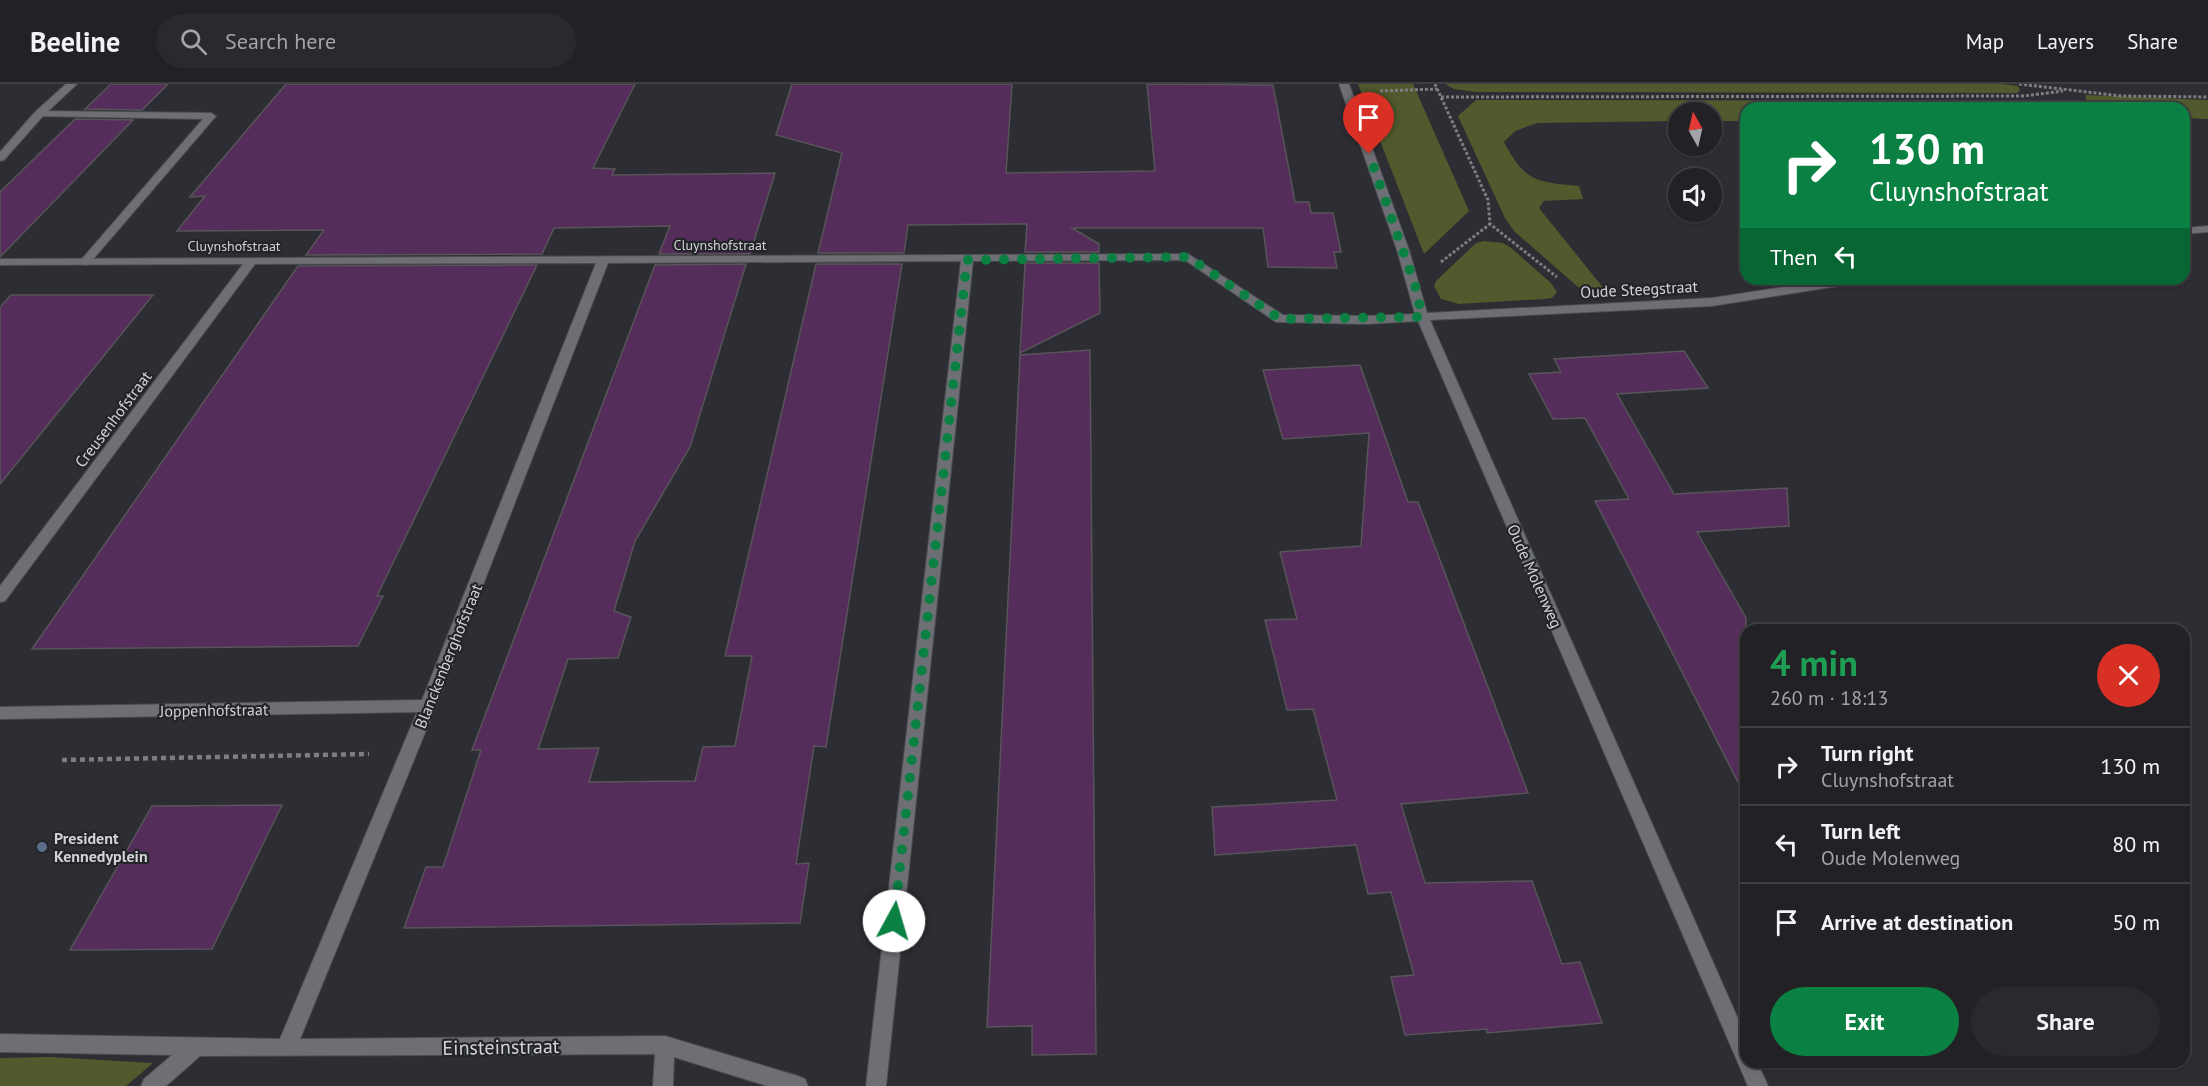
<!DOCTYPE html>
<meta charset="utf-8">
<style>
:root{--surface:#222226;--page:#2a2a2e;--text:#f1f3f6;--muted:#a2a4a7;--line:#3f3f43;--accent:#0b8043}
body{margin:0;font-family:"PT Sans",sans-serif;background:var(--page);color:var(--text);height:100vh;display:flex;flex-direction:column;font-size:22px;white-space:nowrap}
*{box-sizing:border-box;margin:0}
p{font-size:20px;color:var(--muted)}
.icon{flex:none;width:33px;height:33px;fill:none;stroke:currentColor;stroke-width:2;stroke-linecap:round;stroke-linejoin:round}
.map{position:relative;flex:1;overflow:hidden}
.panel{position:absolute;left:1740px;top:540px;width:450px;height:444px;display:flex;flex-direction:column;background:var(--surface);border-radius:18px;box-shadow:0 2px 4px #0004,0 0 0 2px var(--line)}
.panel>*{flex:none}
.hud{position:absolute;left:1740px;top:18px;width:450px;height:183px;border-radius:18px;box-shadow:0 2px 4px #0004,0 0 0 2px var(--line);background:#0b8043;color:#fff;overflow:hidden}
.needle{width:39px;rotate:352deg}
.fabs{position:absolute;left:1668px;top:18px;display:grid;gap:12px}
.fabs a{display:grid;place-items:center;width:54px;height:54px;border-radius:50%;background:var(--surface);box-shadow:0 2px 4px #0004,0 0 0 2px var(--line);font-size:30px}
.pin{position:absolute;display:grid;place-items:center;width:51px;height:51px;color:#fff;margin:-62px -26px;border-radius:50% 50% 50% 0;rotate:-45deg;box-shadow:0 0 6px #0007}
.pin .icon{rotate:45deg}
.me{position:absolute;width:66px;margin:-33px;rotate:6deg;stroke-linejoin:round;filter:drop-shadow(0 0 4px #0008)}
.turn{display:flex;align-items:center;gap:21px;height:126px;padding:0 30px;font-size:27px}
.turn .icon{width:78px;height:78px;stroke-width:2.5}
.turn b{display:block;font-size:42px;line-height:51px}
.then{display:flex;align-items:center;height:57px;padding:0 30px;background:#0003;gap:12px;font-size:22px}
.round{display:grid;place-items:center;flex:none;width:63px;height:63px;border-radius:32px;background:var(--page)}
.headline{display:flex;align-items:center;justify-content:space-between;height:102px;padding:0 30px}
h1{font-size:36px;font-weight:700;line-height:45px;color:#1e9e55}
.cta{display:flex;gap:12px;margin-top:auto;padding:12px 30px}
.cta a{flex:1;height:69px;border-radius:36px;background:var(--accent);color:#fff;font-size:24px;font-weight:700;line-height:69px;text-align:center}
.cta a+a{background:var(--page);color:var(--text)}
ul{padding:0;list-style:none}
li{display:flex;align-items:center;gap:18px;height:78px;padding:0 30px;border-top:2px solid var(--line)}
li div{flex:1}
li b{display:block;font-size:22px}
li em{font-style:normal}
header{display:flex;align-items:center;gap:36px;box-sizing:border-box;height:84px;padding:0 30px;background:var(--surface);border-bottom:2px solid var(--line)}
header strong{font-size:28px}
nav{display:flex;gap:33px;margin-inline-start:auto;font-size:21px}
.search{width:420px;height:54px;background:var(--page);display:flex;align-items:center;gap:15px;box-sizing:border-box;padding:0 21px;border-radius:33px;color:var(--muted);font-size:22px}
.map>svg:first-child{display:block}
.green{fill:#505a2c}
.building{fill:#552d5b;stroke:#585459;stroke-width:1.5}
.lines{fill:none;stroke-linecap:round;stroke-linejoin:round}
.service-casing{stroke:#4a4c4f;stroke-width:2}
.minor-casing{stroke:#4a4c4f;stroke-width:2}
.path-far1{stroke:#7d7e82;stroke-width:3;stroke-dasharray:3 2;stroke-linecap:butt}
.path{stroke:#7d7e82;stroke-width:4.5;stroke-dasharray:5 4;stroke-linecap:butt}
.service{fill:#6d6f75;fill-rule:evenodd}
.minor{fill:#6d6f75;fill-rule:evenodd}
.route{stroke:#0b8043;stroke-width:10;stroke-dasharray:0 18}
.service-dot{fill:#5c6f8a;stroke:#232529;stroke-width:2}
.labels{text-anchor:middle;stroke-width:4.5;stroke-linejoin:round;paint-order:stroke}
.far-street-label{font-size:14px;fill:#d2d3d6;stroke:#232529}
.street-label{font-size:16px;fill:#d2d3d6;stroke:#232529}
.poi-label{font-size:16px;font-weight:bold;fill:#d2d3d6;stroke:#232529;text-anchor:start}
.near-street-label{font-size:20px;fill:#d2d3d6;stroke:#232529}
</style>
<header>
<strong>Beeline</strong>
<div class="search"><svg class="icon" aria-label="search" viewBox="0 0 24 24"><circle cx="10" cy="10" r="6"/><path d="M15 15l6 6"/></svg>Search here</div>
<nav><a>Map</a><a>Layers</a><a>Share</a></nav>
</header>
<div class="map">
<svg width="2208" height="1002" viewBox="0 0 2208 1002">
<rect width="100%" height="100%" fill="#2d2e33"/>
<g class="green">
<polygon points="1358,0 1413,0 1469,127 1424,170"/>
<polygon points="1445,0 2002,0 2018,2 2020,6 2017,9 1476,8 1454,5"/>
<polygon points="2085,11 2208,16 2208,35 2184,34 2184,24 2111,24 2087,17"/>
<path d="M1476,16l569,1 -7,7h-292v13h-34v-9h-34v9l-141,2 -22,8 -11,11c21,40 32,40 75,44l4,13 -39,2 -5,7 70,87 -31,-8 -64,-56 -9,-13 -47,-102z"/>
<polygon points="1484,157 1503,159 1510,163 1551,199 1557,208 1552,214 1544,215 1459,220 1441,215 1434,202 1436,197 1476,159"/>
<polygon points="50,973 153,979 126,1002 0,1002 0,974"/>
</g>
<g class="building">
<polygon points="111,0 168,0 142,26 85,25"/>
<polygon points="286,0 635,0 593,84 615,85 612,91 775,89 750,170 659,170 670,142 554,144 542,170 306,171 324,146 177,147 205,112 190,113"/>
<polygon points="792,0 1012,0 1006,89 1155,87 1147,0 1273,1 1295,118 1309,118 1311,129 1333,129 1341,168 1334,168 1337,184 1268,183 1263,144 1072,144 1099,160 1099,168 1025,168 1027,140 908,141 904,169 818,169 842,69 776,51"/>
<polygon points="75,35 133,36 0,173 0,108"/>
<polygon points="1025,179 1099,179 1100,229 1020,269"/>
<polygon points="746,180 690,363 635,457 614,527 631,533 618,574 568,575 538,665 599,664 589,698 695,697 703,663 735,662 752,572 725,572 816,180 902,180 826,663 814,662 796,780 809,779 800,839 404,844 426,783 443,783 481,666 472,666 655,181"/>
<polygon points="537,181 377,512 383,512 358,562 32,565 298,182"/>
<polygon points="11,211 153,211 0,400 0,223"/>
<polygon points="1090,266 1096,970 1032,971 1032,942 987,943 1020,271"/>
<polygon points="1684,267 1708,304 1617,310 1674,410 1787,404 1789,442 1697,448 1746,534 1746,714 1595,417 1629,415 1585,334 1553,335 1529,290 1561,288 1554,275"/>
<polygon points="1360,281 1408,418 1418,418 1528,709 1401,720 1425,799 1532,797 1562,880 1580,878 1602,939 1487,949 1487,945 1405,951 1391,893 1414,891 1391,808 1368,810 1356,761 1215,771 1212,723 1337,716 1313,625 1287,626 1265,536 1297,535 1280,468 1361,462 1369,349 1283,355 1263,286"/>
<polygon points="282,721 212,865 70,866 152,722"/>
</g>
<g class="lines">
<g class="service-casing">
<polygon id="service" points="39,27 211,29 216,32 89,180 85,181 79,178 81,176 203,35 35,32 35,28"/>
</g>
<g class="minor-casing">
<g id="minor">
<polygon points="66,0 77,0 43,32 4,76 0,77 0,68 35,28"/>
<polygon points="1339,0 1349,0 1409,166 1427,229 1712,214 1835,195 1863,195 1857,199 1712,222 1430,236 1746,953 1746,978 1757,978 1768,1002 1748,1002 1418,237 1366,240 1276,238 1185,176 973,177 886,1002 866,1002 961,177 608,179 436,622 300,955 665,952 798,992 805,995 808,1002 767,1002 674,973 673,1002 653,1002 655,970 200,972 166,1002 141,1002 144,995 172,971 0,968 0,950 280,955 417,628 0,635 0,623 422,616 596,179 255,180 5,517 0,518 0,502 243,180 0,181 0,175 1188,170 1283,231 1366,232 1415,230 1397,166"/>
<polygon points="2208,142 2208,148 2184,150 2184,144"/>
</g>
</g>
<g class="path-far1">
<polyline points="1435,0 1488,116 1490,140 1557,193"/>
<polyline points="2019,0 2121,12 2208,13"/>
<polyline points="1380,7 1437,5"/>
<polyline points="1441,13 2024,12 2063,7"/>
<polyline points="1441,178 1490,140"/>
</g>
<polyline class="path" points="62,676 369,670"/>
<use href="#service" class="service"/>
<use href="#minor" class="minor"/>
</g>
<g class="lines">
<polyline class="route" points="894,837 967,176 1188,173 1280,235 1422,233 1415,201 1369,70"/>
</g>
<circle class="service-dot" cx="42" cy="763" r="6"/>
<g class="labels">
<g class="far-street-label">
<text x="720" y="166">Cluynshofstraat</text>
<text x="234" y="167">Cluynshofstraat</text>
</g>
<g class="street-label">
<text transform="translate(1639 205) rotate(-3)" y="6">Oude Steegstraat</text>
<text transform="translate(113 335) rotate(-53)" y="6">Creusenhofstraat</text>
<text transform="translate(1535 492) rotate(66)" y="6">Oude Molenweg</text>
<text transform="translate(448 572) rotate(-68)" y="6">Blanckenberghofstraat</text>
<text transform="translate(214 626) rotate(-1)" y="6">Joppenhofstraat</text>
</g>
<g class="poi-label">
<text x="54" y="760">President<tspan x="54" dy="18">Kennedyplein</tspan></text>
</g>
<g class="near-street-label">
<text transform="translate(501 963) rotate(-1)" y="7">Einsteinstraat</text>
</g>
</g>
</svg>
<div class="fabs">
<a><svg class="needle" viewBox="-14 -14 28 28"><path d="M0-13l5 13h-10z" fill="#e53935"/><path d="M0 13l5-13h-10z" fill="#a2a4a7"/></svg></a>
<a><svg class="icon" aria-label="sound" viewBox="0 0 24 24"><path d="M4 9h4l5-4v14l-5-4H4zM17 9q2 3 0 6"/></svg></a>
</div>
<div class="pin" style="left:1369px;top:70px;background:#d93025"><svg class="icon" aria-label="arrive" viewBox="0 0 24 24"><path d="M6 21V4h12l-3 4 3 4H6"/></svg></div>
<svg class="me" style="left:894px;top:837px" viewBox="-20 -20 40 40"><circle r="19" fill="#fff"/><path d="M0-13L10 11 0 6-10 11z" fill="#0b8043"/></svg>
<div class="hud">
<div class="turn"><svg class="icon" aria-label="right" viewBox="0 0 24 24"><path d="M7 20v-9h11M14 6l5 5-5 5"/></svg><div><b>130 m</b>Cluynshofstraat</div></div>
<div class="then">Then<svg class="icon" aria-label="left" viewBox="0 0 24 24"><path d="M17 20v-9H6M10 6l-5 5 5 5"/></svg></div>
</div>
<section class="panel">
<div class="headline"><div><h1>4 min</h1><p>260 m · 18:13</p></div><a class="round" style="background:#d93025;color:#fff"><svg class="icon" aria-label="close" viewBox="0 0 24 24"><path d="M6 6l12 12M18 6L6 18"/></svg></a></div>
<ul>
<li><svg class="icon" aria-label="right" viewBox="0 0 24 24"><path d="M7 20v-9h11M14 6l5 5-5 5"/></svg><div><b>Turn right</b><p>Cluynshofstraat</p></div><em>130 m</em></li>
<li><svg class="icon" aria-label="left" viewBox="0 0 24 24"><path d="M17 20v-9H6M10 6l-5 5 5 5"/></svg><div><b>Turn left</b><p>Oude Molenweg</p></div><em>80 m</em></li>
<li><svg class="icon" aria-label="arrive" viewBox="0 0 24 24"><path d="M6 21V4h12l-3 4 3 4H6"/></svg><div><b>Arrive at destination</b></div><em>50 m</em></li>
</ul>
<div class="cta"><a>Exit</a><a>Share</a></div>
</section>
</div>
